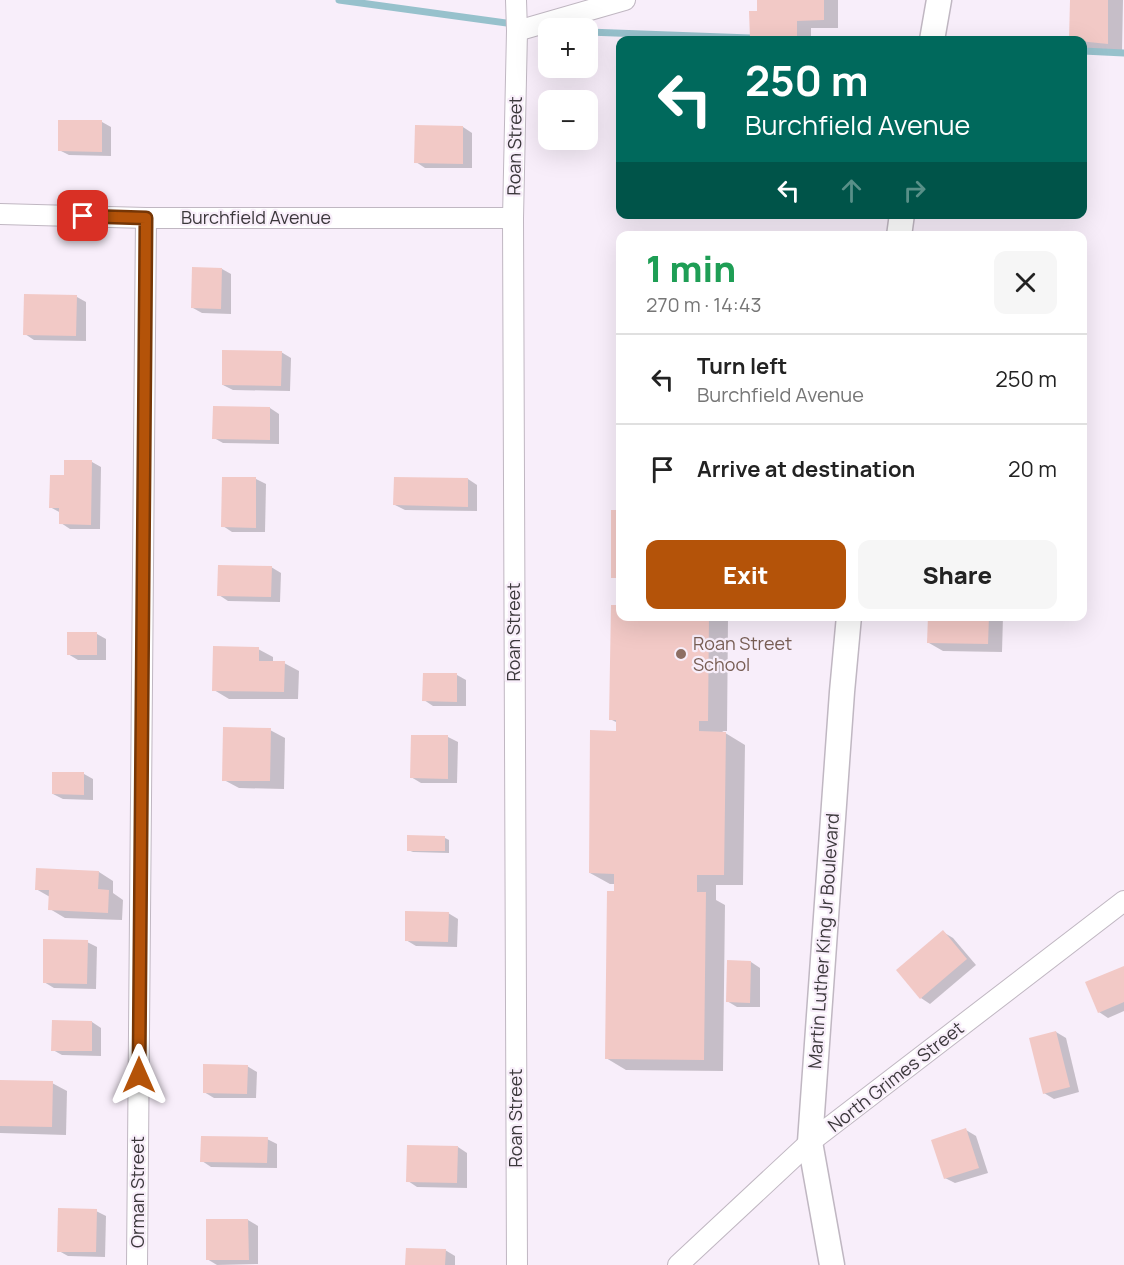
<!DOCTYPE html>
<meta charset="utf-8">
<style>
:root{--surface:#fff;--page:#f6f6f6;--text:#222;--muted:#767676;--line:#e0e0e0;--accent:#b45309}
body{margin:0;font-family:Manrope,sans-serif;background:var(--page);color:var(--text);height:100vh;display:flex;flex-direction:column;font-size:22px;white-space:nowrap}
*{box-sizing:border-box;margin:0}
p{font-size:20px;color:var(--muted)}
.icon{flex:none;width:33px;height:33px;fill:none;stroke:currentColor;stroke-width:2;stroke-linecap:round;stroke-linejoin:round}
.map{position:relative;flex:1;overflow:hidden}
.details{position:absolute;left:616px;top:231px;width:471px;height:390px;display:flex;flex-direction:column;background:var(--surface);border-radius:12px;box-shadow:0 6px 24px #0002}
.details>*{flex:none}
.guide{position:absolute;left:616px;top:36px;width:471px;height:183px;border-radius:12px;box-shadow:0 6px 24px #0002;background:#00695c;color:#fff;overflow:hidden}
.controls{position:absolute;left:538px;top:18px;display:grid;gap:12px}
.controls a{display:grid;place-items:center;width:60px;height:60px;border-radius:12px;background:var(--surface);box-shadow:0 6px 24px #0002;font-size:30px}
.pin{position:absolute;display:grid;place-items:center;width:51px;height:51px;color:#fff;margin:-26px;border-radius:12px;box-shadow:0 3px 9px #0006}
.me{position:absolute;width:66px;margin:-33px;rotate:0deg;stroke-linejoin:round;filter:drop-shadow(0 0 4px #0008)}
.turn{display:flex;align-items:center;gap:21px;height:126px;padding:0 30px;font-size:27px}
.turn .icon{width:78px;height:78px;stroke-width:2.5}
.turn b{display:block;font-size:42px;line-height:51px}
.lanes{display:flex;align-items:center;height:57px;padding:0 30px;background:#0003;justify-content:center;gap:30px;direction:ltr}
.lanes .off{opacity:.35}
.round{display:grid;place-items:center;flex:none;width:63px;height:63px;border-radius:12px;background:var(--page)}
.overview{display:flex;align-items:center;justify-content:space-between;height:102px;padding:0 30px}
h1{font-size:36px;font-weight:800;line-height:45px;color:#1e9e55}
.action{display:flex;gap:12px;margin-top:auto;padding:12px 30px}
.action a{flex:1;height:69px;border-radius:12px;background:var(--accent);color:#fff;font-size:24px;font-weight:800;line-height:69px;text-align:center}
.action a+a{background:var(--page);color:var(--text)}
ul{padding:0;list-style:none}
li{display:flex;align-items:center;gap:18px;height:90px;padding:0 30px;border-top:2px solid var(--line)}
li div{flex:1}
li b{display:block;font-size:22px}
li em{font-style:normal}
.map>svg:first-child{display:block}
.shadow{fill:#0003}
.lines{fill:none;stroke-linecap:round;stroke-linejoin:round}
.stream{stroke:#97c1cc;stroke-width:7}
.building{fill:#f2c9c6}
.minor-casing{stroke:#c0b7c2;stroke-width:22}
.tertiary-casing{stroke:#c0b7c2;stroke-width:27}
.minor{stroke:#fff;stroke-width:20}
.tertiary{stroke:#fff;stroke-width:24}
.route-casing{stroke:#753606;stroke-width:15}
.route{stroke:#b45309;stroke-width:10}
.education-dot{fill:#8d6e63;stroke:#f8eefa;stroke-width:2}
.labels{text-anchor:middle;stroke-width:4.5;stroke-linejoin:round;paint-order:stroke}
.street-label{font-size:18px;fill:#3b373b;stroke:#f8eefa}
.education-label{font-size:18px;fill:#785e54;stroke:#f8eefa;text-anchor:start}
</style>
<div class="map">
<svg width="1124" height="1265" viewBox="0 0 1124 1265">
<rect width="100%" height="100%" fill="#f8eefa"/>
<g class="shadow">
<polygon points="758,0 838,0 838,28 811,28 811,40 755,40 751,38 758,12"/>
<polygon points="1071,0 1123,0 1122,52 1085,51 1083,40 1071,40"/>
<polygon points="102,122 111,127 111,156 69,155 59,150"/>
<polygon points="463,127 472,133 472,168 425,168 416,162"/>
<polygon points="222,269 231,274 231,314 202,313 193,308"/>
<polygon points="77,297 86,302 86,341 34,340 25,334"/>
<polygon points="281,352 291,358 290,391 233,390 223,385"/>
<polygon points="270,408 279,414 279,444 223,443 214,438"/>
<polygon points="92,462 101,467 100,529 70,529 61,523 61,513 50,507 66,477"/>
<polygon points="256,479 266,484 265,532 232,532 223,526"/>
<polygon points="468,479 477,485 477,511 405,510 395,505"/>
<polygon points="271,567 281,573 280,602 228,601 219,595"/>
<polygon points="621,607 621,616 724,616 728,619 727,731 722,731 745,745 743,885 716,885 716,900 725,905 723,1071 626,1070 606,1058 616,884 610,884 590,873 617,732 618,723 610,719"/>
<polygon points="929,616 1003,616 1002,652 943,651 929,643"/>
<polygon points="97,634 106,639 106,660 78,660 68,654"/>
<polygon points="258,649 273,657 273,663 284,663 299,671 298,699 229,699 214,690"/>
<polygon points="457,675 466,680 466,706 433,706 424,700"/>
<polygon points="270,730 285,738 284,789 239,788 224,780"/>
<polygon points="412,736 448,737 458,742 457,783 421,783 411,777"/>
<polygon points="84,774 93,779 93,800 63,799 53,794"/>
<polygon points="445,838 449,840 449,853 413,852 408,850"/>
<polygon points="99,872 113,881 113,893 123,900 122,920 65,918 50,909 50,897 36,889"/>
<polygon points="448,913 458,919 457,947 416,946 406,940"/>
<polygon points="943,932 953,938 976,965 930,1004 921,998"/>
<polygon points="87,942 97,947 96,989 54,988 44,982"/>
<polygon points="751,962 760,968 760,1007 737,1007 727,1001"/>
<polygon points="1124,967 1124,1011 1108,1018 1099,1012"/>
<polygon points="92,1022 101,1028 101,1056 62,1055 53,1050"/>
<polygon points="1056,1032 1066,1038 1079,1092 1054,1099 1044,1093"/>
<polygon points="247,1066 257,1072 256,1098 214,1098 204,1092"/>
<polygon points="0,1082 52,1083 67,1091 66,1135 0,1133"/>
<polygon points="966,1130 976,1136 988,1173 955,1183 945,1178"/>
<polygon points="267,1139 277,1144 277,1168 211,1167 202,1161"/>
<polygon points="458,1147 467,1153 467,1188 417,1187 408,1181"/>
<polygon points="96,1211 106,1216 105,1257 68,1256 59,1251"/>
<polygon points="248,1220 258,1226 258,1264 217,1265 207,1259 207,1221"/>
<polygon points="445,1250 455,1256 455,1265 407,1265"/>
</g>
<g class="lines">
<g class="stream">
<polyline points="339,0 514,24"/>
<polyline points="588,32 803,40"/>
<polyline points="1083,51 1124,53"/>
</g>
</g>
<g class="building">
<polygon points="757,0 824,0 824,20 797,21 797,39 750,39 749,11 757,11"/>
<polygon points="1070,0 1108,0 1108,44 1069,40"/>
<polygon points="58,120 102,120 102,152 58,151"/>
<polygon points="415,125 463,126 463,164 414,163"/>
<polygon points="192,267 222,268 221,309 191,308"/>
<polygon points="24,294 77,295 76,336 23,335"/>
<polygon points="222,350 282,351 281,386 222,385"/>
<polygon points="213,406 270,407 270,440 212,439"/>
<polygon points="64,460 92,460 91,525 59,524 59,508 49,508 50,475 64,475"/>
<polygon points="222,477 256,477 256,528 221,527"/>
<polygon points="394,477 468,478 468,507 393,505"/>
<rect x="611" y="510" width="10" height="68"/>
<polygon points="218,565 272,566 271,597 217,596"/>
<polygon points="611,605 621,605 621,616 709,616 708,721 699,721 699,731 726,732 724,875 697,875 697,892 706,892 704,1060 605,1059 607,891 614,891 614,874 589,873 590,730 616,731 616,720 609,720"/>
<polygon points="928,616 989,616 988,644 927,643"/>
<rect x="67" y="632" width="30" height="23"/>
<polygon points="213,646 259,647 259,661 285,661 284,692 212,691"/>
<polygon points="423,673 457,673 457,702 422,701"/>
<polygon points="223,727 271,728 270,781 222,781"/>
<polygon points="411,735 448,735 448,779 410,778"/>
<polygon points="52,772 84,772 84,795 52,794"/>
<polygon points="407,835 445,836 445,851 407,851"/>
<polygon points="36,868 99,871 98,889 109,890 108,913 48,910 49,890 35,890"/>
<polygon points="405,911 449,912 448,942 405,941"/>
<polygon points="943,930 967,959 920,999 896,970"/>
<polygon points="43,939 88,940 87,984 43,983"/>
<polygon points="727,960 751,961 750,1003 726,1002"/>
<polygon points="1124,966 1124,1002 1098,1013 1085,982"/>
<polygon points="52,1020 92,1021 92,1051 51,1051"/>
<polygon points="1056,1031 1070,1087 1043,1094 1029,1038"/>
<polygon points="203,1064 248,1065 247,1094 203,1093"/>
<polygon points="0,1080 53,1081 52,1127 0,1126"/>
<polygon points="966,1128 979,1168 944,1179 931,1140"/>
<polygon points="201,1136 268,1137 267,1163 200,1162"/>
<polygon points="407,1145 458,1146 457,1183 406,1182"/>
<polygon points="58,1208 97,1209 96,1252 57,1252"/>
<polygon points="206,1219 248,1219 249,1260 206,1260"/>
<polygon points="406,1248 446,1249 445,1265 405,1265"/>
</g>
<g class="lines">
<g class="minor-casing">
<g id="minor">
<polyline points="516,0 517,31 513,218 517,1265"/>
<polyline points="517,31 625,0"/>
<polyline points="0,214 146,218 513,218"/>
<polyline points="137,1265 146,218"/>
<polyline points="678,1265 810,1142 1124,901"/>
</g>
</g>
<g class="tertiary-casing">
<g id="tertiary">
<polyline points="932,40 939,0"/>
<polyline points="899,236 902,214"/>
<polyline points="832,1265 810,1142 842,692 849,616"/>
</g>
</g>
<use href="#minor" class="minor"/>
<use href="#tertiary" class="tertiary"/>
</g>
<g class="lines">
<g class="route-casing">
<polyline id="route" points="83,216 146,218 139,1075"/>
</g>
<use href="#route" class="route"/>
</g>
<circle class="education-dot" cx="681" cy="654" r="6"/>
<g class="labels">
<g class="street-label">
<text transform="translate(515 146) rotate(-89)" y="6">Roan Street</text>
<text x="256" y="224">Burchfield Avenue</text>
<text transform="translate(514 632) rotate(-90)" y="6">Roan Street</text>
<text transform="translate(824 941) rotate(-86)" y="6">Martin Luther King Jr Boulevard</text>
<text transform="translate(896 1077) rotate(-38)" y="6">North Grimes Street</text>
<text transform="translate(516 1118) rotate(-90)" y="6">Roan Street</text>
<text transform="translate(138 1192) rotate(-90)" y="6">Orman Street</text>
</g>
<g class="education-label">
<text x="693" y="650">Roan Street<tspan x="693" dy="21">School</tspan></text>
</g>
</g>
</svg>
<div class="controls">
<a>+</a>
<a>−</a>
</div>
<div class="pin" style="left:83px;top:216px;background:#d93025"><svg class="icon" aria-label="arrive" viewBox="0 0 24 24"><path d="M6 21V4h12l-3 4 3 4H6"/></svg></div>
<svg class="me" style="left:139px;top:1075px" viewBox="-20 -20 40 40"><path d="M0-17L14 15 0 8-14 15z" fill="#b45309" stroke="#fff" stroke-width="4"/></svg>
<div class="guide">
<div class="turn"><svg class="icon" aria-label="left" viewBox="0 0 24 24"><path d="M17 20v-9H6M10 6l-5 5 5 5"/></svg><div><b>250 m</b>Burchfield Avenue</div></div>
<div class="lanes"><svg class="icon" aria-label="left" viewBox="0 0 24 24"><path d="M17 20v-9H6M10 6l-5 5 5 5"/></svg><svg class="icon off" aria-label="ahead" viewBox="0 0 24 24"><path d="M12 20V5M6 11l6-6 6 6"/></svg><svg class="icon off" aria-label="right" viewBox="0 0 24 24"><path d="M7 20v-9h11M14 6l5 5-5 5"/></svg></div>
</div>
<section class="details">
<div class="overview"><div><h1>1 min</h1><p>270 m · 14:43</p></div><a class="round"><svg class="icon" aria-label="close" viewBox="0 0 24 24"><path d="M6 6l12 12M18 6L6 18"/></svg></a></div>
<ul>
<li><svg class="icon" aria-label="left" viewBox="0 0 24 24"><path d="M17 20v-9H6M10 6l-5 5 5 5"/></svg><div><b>Turn left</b><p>Burchfield Avenue</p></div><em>250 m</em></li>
<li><svg class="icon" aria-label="arrive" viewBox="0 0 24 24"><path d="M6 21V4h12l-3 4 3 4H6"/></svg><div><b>Arrive at destination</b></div><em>20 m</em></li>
</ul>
<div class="action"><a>Exit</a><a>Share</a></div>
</section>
</div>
